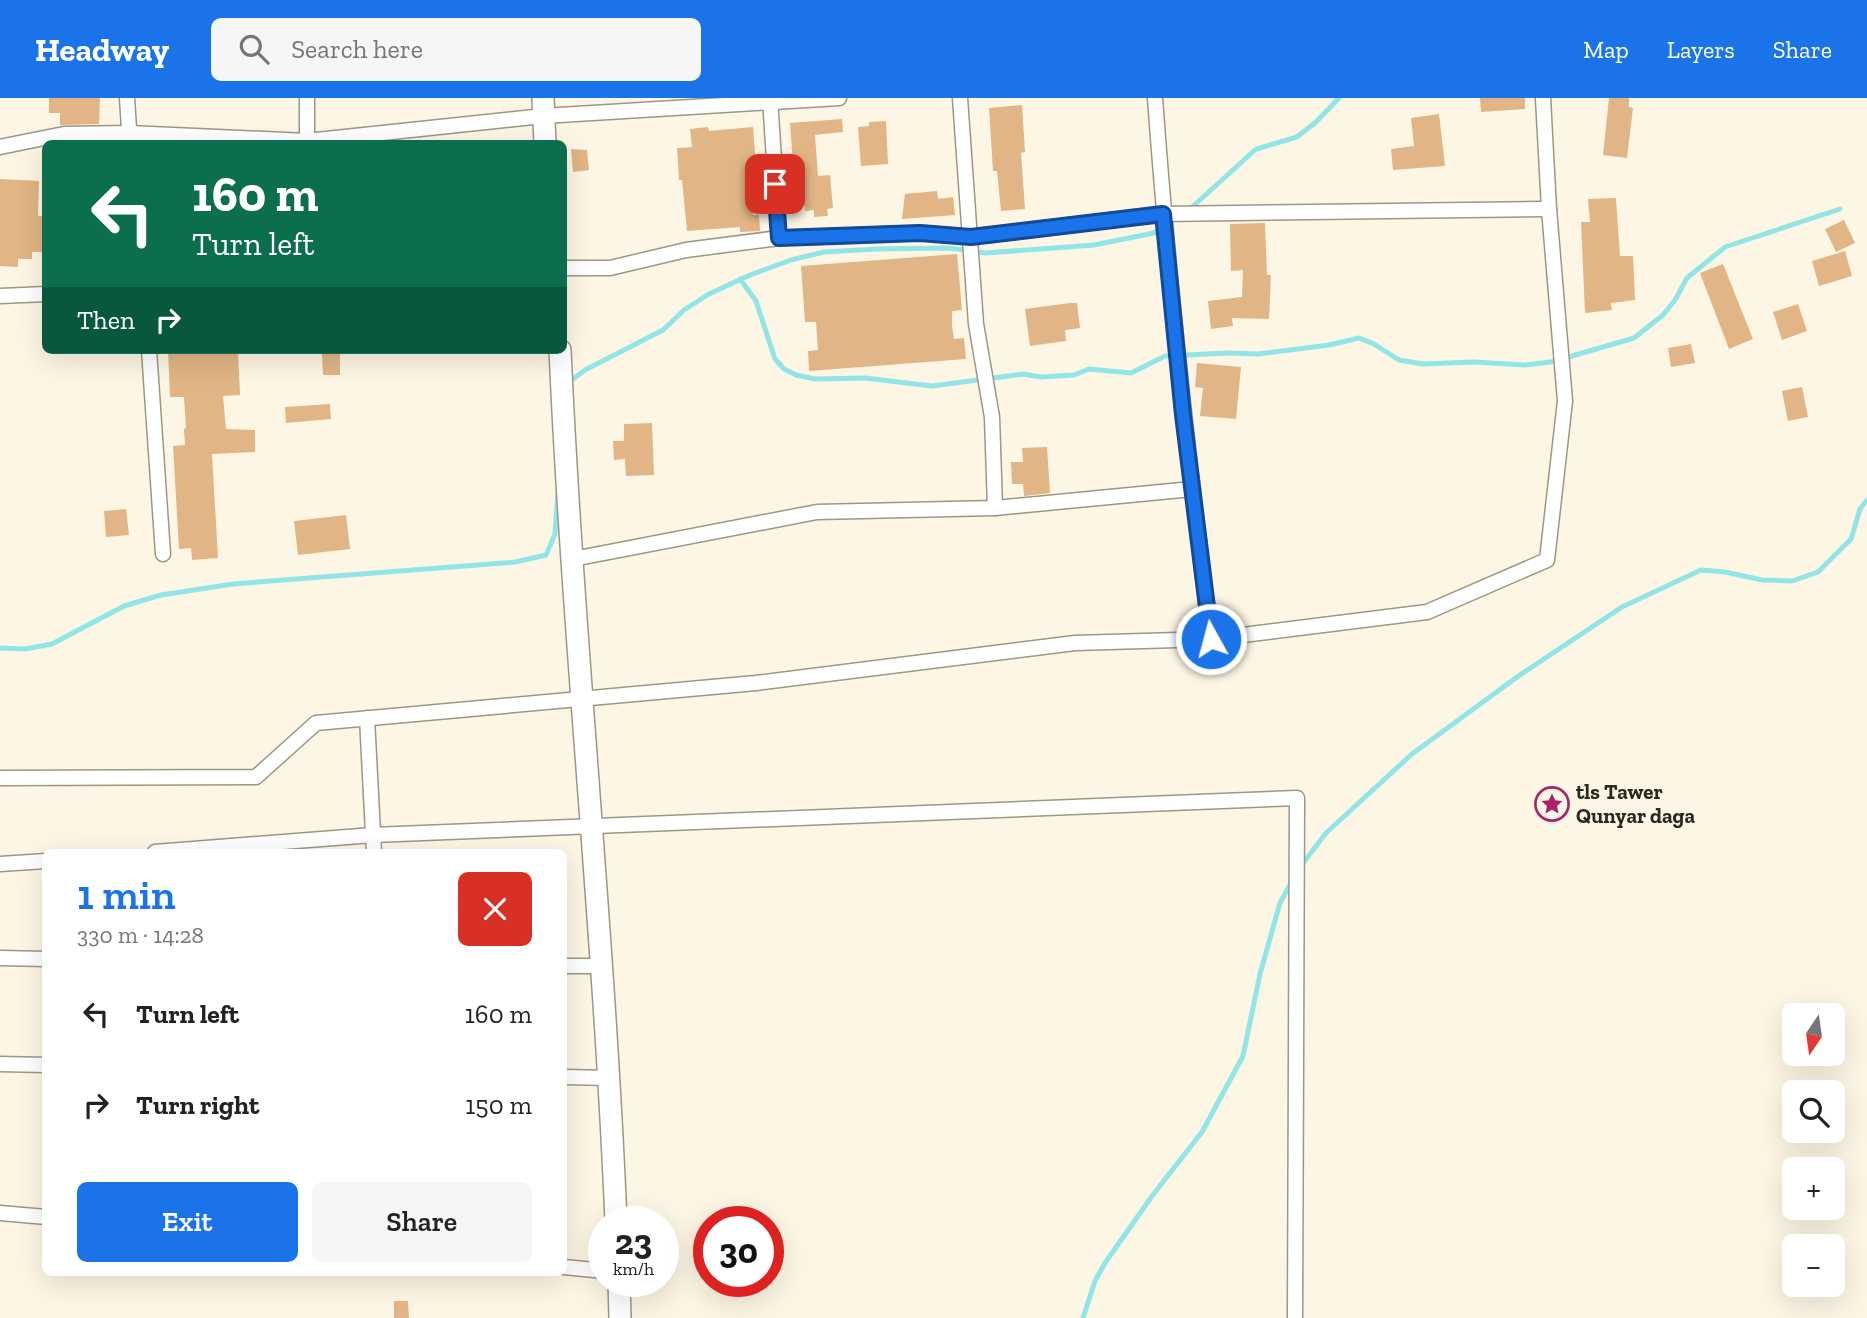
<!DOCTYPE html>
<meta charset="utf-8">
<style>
:root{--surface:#fff;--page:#f6f6f6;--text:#222;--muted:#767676;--accent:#1a73e8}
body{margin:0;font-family:"Zilla Slab",serif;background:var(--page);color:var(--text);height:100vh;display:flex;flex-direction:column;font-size:26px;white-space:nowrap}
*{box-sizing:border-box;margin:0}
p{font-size:23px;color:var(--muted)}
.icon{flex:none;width:38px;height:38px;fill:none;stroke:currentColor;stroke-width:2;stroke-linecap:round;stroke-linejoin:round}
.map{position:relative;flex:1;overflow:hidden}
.drawer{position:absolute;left:42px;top:751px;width:525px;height:427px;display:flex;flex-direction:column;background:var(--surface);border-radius:10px;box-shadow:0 7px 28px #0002}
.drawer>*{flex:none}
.banner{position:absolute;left:42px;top:42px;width:525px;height:214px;border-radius:10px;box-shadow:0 7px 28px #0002;background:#0b6e4f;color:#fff;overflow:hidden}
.needle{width:46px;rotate:193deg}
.fabs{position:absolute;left:1782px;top:905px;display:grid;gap:14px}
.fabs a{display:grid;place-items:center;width:63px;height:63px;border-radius:10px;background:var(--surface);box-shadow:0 7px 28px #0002;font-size:35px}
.speed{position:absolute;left:588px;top:1108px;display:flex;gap:14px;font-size:35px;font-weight:700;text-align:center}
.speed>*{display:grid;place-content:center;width:91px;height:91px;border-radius:50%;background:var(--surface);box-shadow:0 7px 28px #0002;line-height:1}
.speed small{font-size:18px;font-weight:400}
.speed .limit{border:10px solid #d22;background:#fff;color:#111}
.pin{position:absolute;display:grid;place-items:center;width:60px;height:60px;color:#fff;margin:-30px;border-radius:14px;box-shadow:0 4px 10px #0006}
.me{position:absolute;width:77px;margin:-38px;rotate:353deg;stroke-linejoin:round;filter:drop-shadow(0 0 5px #0008)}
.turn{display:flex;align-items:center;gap:24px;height:147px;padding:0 35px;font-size:32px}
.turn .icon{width:91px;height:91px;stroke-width:2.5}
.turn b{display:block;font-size:49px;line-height:60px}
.then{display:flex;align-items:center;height:66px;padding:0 35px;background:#0003;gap:14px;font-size:26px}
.round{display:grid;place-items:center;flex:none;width:74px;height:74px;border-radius:10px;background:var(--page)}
.head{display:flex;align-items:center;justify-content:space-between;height:119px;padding:0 35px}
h1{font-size:42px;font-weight:600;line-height:52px;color:var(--accent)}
.cta{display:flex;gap:14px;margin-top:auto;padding:14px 35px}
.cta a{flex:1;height:80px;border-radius:10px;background:var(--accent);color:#fff;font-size:28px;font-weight:600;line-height:80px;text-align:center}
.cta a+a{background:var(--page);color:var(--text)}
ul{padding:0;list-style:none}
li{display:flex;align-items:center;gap:21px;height:91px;padding:0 35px}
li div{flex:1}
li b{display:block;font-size:26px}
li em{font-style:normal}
header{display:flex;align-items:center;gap:42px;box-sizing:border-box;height:98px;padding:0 35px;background:var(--accent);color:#fff}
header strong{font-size:33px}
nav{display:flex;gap:38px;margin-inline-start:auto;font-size:24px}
.search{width:490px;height:63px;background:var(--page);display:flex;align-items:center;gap:18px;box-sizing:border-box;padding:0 24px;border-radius:10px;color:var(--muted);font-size:26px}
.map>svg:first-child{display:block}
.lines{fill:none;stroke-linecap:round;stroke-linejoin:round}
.stream{stroke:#92e5e7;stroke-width:5}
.building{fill:#e1b585}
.street-casing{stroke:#9e9686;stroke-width:17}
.secondary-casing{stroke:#9e9686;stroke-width:24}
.street{stroke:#fff;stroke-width:14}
.secondary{stroke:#fff;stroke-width:21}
.route-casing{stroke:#114b97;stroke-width:18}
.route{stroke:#1a73e8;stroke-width:12}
.labels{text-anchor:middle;stroke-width:5;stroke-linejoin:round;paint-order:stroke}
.poi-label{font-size:21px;font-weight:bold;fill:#2b2822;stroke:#fef6e4;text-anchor:start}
</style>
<header>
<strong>Headway</strong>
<div class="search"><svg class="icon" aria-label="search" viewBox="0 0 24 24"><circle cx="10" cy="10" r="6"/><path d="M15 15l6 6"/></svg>Search here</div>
<nav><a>Map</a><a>Layers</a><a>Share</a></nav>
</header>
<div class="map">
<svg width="1867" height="1220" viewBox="0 0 1867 1220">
<rect width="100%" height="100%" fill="#fef6e4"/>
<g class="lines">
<g class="stream">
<polyline points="1190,111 1256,51 1297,39 1316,24 1339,0"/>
<polyline points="740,181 756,203 775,261 784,271 796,277 815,281 865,280 932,288 1023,276 1041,279 1074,277 1089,271 1131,275 1165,258 1228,255 1258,256 1329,247 1359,240 1374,246 1399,262 1423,266 1474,264 1525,267 1551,264 1634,240 1663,217 1675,202 1687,180 1725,149 1840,111"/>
<polyline points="569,284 585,272 663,232 684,212 709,196 750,177 791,162 824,154 877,151 949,150 986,155 1094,147 1154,135 1164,128"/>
<polyline points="0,550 25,551 52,546 124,508 161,497 233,486 515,464 546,457 555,436 558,393"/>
<polyline points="1300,769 1326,735 1412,656 1517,579 1622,509 1701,472 1725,474 1762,482 1792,483 1818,474 1851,441 1860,411 1867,402"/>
<polyline points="1083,1220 1095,1183 1105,1165 1152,1098 1202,1034 1243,958 1260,876 1280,805 1293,781"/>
</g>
</g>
<g class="building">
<polygon points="49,0 100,0 99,26 60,27 60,15 49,15"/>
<polygon points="1480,0 1525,0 1525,11 1481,14"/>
<polygon points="1609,0 1629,0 1629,9 1633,10 1627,60 1603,57"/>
<polygon points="1022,7 1025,54 1021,55 1025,111 1001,113 997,73 993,73 989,10"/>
<polygon points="1439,16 1445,68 1393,72 1391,51 1414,48 1411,20"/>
<polygon points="842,21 843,34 815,37 818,78 830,77 833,110 827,111 828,118 814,119 814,112 805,113 801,77 794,77 790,25"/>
<polygon points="886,23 888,66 861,68 858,29 869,28 869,24"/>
<polygon points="708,29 709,33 753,29 757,80 751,81 753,117 759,117 760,133 740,134 740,129 687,133 682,82 679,82 677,50 692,49 690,31"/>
<polygon points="571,51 587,52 589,72 573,74"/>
<polygon points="0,81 39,83 38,118 46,118 46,154 32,154 32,161 18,161 18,169 0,168"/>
<polygon points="937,93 938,101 953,99 955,117 902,121 905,96"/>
<polygon points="1616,100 1620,158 1633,158 1635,202 1611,205 1612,212 1585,215 1581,124 1590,124 1588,101"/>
<polygon points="1844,122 1855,145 1836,154 1825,131"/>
<polygon points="1265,125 1267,177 1271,177 1269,221 1232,220 1233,228 1211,231 1208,203 1242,199 1243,172 1231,173 1230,126"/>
<polygon points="1845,153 1852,178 1819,188 1812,163"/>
<polygon points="957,156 962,212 952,213 952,228 954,241 964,240 966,261 809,273 808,253 818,252 816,224 805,224 801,168"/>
<polygon points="1723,166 1753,241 1729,251 1700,175"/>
<polygon points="1070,205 1077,205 1080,230 1065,232 1066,243 1030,248 1025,211"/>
<polygon points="1798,206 1807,233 1782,242 1773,214"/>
<polygon points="1691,246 1695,265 1671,269 1668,250"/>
<polygon points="168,252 238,252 240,297 223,298 226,331 255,332 255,354 212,356 218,460 192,462 191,450 179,451 173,348 185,347 184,331 186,330 184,299 170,299"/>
<polygon points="322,256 340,256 340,277 323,277"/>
<polygon points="1197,265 1241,269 1236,321 1200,318 1203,290 1195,289"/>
<polygon points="1802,289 1808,319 1788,323 1782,293"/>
<polygon points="330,306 331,321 286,325 285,309"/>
<polygon points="652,325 654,377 626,378 625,361 614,362 613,343 624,343 624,326"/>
<polygon points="1047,349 1050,395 1024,398 1023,386 1012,386 1011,364 1023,364 1022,350"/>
<polygon points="126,411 129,437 106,439 104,413"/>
<polygon points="346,417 350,451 298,457 294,423"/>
<polygon points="394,1203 408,1203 409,1220 394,1220"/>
</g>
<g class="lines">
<g class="street-casing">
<g id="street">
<polyline points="127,0 130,46"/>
<polyline points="307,0 307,43 543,18 839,0"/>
<polyline points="770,0 779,140"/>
<polyline points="960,0 976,226 992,319 995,410"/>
<path d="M1155,0c13,181 33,361 56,541"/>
<polyline points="0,49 64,36 129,35 307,43"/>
<polyline points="564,170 610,170 686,152 779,140 921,135 971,139 1163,116 1549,111"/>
<polyline points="0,198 46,196"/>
<polyline points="149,252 163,456"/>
<polyline points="573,461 817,414 995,410 1192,391"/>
<polyline points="367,620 374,754"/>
<polyline points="0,680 256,679 316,625 756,585 1075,545 1211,541 1427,514 1547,462 1565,303 1549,111 1543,0"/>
<polyline points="155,754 373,737 1297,700 1295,1220"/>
<polyline points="0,766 46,763"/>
<polyline points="0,860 46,861"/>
<polyline points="564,868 602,868"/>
<polyline points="0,966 46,967"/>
<polyline points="564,979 609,980"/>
<polyline points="0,1115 46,1119"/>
<polyline points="564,1169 604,1173"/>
</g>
</g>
<g class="secondary-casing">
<g id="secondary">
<polyline points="543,0 545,46"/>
<path d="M560,252c13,291 44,581 56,872"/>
<polyline points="619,1183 620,1220"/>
</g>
</g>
<use href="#street" class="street"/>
<use href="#secondary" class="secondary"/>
</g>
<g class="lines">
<g class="route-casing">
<polyline id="route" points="775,86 779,140 920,135 971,139 1163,116 1183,317 1211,541"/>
</g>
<use href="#route" class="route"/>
</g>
<defs>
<g id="sight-ring" transform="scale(1.75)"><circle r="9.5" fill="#fef6e4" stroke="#a8226c" stroke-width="1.5"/><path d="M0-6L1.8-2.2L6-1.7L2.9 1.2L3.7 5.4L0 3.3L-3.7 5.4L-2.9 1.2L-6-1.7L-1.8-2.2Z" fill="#a8226c"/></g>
</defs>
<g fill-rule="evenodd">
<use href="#sight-ring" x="1552" y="706"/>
</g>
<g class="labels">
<g class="poi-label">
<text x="1576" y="701">tls Tawer<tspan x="1576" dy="24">Qunyar daga</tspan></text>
</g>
</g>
</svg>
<div class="fabs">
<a><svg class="needle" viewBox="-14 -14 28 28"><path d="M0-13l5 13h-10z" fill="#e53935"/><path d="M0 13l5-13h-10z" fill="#767676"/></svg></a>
<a><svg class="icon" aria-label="search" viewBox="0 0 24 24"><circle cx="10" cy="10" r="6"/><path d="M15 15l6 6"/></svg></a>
<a>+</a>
<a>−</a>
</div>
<div class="speed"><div>23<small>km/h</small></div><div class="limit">30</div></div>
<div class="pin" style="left:775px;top:86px;background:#d93025"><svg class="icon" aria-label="arrive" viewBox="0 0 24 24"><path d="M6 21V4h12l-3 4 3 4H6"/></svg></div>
<svg class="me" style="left:1211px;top:541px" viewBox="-20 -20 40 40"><circle r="17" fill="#1a73e8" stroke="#fff" stroke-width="3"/><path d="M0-11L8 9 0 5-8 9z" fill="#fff"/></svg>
<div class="banner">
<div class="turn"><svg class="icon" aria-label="left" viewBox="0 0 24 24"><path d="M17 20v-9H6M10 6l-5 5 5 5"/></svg><div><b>160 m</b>Turn left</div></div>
<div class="then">Then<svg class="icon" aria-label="right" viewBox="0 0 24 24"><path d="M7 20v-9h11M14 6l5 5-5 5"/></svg></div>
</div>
<section class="drawer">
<div class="head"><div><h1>1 min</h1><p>330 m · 14:28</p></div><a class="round" style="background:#d93025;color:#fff"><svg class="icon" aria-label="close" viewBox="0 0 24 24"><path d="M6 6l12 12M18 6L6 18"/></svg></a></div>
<ul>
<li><svg class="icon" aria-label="left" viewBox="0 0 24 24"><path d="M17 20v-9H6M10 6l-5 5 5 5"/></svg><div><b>Turn left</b></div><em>160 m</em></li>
<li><svg class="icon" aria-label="right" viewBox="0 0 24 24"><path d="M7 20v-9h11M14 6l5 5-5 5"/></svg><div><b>Turn right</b></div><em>150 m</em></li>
</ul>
<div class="cta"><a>Exit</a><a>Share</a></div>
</section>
</div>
